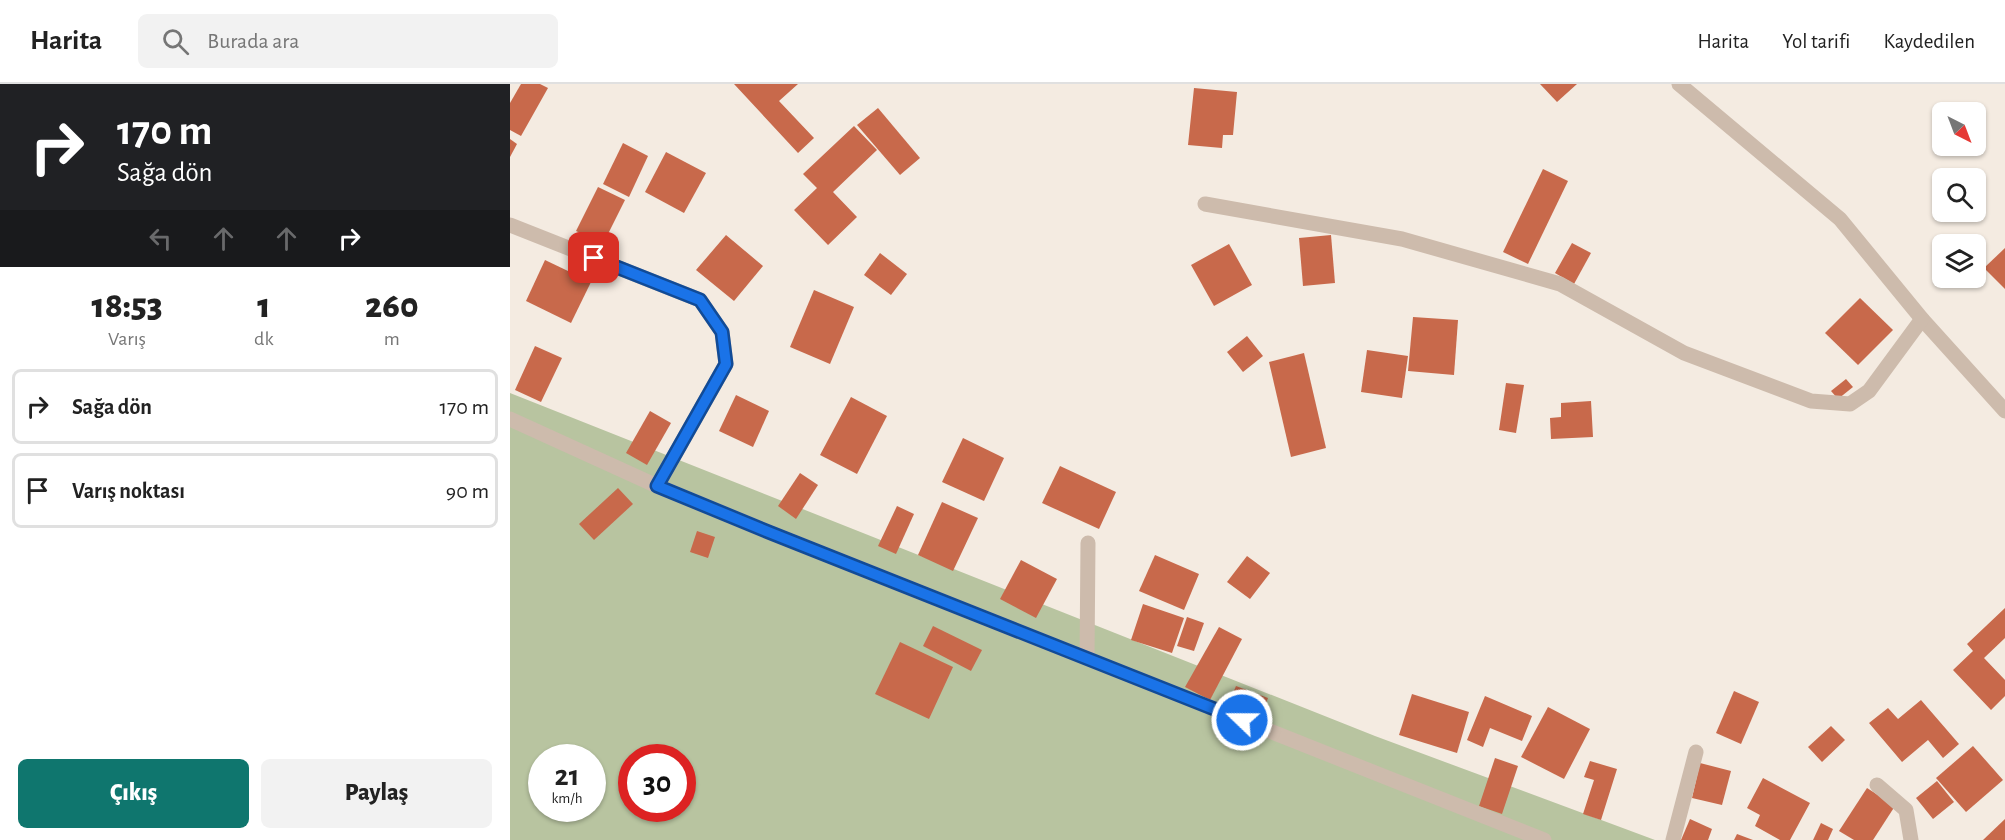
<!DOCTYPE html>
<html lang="tr">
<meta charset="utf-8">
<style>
:root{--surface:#fff;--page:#f2f2f2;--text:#222;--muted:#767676;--line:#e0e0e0;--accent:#0f766e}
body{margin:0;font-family:"Alegreya Sans",sans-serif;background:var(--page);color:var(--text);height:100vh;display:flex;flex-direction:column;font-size:22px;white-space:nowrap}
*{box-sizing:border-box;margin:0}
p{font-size:20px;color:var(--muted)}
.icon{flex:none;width:33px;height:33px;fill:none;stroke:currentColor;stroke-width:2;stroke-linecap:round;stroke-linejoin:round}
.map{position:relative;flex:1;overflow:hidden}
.panel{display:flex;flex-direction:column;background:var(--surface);width:510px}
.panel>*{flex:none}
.top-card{background:#202124;color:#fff;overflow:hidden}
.needle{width:39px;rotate:138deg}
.buttons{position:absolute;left:1422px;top:18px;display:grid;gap:12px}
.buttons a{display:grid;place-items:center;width:54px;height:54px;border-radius:9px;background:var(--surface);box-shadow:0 2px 4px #0004;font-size:30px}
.speed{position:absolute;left:18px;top:660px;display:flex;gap:12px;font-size:30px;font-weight:700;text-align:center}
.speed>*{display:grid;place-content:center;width:78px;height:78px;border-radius:50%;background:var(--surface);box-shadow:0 2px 4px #0004;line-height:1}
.speed small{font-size:15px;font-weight:400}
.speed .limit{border:9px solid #d22;background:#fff;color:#111}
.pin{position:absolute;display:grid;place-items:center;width:51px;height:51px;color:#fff;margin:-26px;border-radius:12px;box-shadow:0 3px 9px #0006}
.me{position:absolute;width:66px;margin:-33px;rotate:292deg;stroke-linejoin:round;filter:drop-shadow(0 0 4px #0008)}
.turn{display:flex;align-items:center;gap:21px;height:126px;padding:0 18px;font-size:27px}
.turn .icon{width:78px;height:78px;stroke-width:2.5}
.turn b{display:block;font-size:42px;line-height:51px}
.lanes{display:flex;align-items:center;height:57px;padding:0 18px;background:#0003;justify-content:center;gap:30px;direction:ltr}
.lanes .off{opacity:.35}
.eta{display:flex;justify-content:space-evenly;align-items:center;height:102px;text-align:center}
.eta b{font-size:36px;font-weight:800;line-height:42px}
.button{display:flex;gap:12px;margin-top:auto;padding:12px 18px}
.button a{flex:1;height:69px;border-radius:9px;background:var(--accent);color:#fff;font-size:24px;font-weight:800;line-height:69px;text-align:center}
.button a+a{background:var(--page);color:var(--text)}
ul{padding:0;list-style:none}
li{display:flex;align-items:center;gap:18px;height:75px;margin:0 12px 9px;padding:0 6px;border:3px solid var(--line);border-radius:9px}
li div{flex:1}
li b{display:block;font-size:22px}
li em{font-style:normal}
header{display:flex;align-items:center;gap:36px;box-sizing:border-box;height:84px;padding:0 30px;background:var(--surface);border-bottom:2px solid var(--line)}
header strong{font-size:28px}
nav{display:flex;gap:33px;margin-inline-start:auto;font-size:21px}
.search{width:420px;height:54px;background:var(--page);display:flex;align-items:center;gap:15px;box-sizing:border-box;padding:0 21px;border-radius:9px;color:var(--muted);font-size:22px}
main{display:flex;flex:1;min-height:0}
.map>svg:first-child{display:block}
.green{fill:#b8c4a0;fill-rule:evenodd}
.building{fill:#c8694b}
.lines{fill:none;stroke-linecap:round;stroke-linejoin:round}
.minor{stroke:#cdbbac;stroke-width:15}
.route-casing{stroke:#114b97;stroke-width:15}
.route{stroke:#1a73e8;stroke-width:10}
</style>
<header>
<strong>Harita</strong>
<div class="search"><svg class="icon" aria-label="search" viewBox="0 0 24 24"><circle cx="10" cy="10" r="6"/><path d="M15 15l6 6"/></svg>Burada ara</div>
<nav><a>Harita</a><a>Yol tarifi</a><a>Kaydedilen</a></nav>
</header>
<main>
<section class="panel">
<div class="top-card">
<div class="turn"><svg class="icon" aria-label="right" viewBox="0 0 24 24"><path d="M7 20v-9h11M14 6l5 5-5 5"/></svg><div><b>170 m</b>Sağa dön</div></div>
<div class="lanes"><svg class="icon off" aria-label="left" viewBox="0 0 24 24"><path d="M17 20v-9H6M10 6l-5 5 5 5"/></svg><svg class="icon off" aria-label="ahead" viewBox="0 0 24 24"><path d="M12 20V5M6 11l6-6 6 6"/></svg><svg class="icon off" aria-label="ahead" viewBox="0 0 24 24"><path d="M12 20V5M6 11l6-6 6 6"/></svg><svg class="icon" aria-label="right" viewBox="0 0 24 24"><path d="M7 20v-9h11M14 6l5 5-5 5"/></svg></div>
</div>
<div class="eta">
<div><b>18:53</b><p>Varış</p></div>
<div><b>1</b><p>dk</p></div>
<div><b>260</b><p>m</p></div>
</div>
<ul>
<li><svg class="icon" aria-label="right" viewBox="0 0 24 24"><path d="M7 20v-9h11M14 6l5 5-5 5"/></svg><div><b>Sağa dön</b></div><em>170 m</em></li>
<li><svg class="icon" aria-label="arrive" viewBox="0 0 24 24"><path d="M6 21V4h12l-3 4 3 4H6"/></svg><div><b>Varış noktası</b></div><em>90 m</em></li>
</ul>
<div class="button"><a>Çıkış</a><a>Paylaş</a></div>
</section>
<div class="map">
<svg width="1495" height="756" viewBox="0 0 1495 756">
<rect width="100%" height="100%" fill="#f4ebe1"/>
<path class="green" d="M0,309l865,343 280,104h-1145zM32,674h50v50h-50zM122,674h50v50h-50z"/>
<g class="building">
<polygon points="11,0 30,0 38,4 11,52 0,46 0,19"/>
<polygon points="224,0 288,0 269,17 304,54 288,69"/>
<polygon points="1030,0 1067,0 1047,18"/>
<polygon points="684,4 727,8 723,51 713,51 712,64 678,61"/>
<polygon points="368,24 410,74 390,91 347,41"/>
<polygon points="344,42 367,66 323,108 347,133 318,161 284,126 307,104 293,90"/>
<polygon points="0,55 7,60 0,73"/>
<polygon points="113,59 138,72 119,113 93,100"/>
<polygon points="156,68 196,89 174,129 135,108"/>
<polygon points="1033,85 1058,97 1018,180 993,168"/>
<polygon points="88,103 115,116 93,160 66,147"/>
<polygon points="216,151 253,182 224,217 186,186"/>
<polygon points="821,151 825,199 793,202 789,154"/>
<polygon points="1062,159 1081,169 1064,200 1045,189"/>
<polygon points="719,160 742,201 704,222 681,181"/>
<polygon points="1495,164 1495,205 1474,184"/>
<polygon points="370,169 397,190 381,211 354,191"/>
<polygon points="35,176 81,198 61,239 16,217"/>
<polygon points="304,206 344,223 320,280 280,263"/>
<polygon points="1350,214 1383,246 1348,281 1315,249"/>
<polygon points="903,233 948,236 944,291 898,287"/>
<polygon points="737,252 753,272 733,288 717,268"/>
<polygon points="25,262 52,274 31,318 5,306"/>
<polygon points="857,266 898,272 892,314 851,308"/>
<polygon points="794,269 816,364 781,373 759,278"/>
<polygon points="1336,295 1343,303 1328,315 1321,307"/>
<polygon points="996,299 1014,301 1006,349 989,346"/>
<polygon points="226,311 259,327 243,363 209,347"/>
<polygon points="341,313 377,332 347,390 310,371"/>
<polygon points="1081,317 1083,353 1041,355 1040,334 1051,333 1051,319"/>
<polygon points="140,327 161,339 137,381 116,369"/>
<polygon points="453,354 494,374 474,417 432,398"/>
<polygon points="550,382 606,408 589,445 532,419"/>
<polygon points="290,389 308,401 286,435 268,422"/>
<polygon points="108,404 123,420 84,456 69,440"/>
<polygon points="432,418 468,434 443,487 408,471"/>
<polygon points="387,422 404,430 386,470 368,462"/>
<polygon points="187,447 205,453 198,474 180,468"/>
<polygon points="645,471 689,490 674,526 629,507"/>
<polygon points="737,472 760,489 740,515 717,498"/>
<polygon points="511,476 547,495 526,534 490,515"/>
<polygon points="633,520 674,534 662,569 621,556"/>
<polygon points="1495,524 1495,554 1474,574 1495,596 1495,612 1481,626 1443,586 1463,567 1457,560"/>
<polygon points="677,533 694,539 684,567 667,562"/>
<polygon points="423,542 472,566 461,587 413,562"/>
<polygon points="709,543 732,555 700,616 675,603"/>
<polygon points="390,558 443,583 419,635 365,610"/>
<polygon points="726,602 758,614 751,633 718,621"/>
<polygon points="1224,607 1249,618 1231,660 1206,649"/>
<polygon points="902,610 959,628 947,669 889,651"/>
<polygon points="975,612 1022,632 1012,657 980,644 973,663 957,656"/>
<polygon points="1411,616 1449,660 1433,674 1418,656 1392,678 1359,639 1378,624 1388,635"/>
<polygon points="1038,623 1080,645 1054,695 1011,673"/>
<polygon points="1321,642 1335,656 1312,678 1298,663"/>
<polygon points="1463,662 1493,696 1456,728 1426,694"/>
<polygon points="985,674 1008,682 992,730 969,722"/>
<polygon points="1080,677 1107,685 1091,736 1073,730 1084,696 1074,693"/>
<polygon points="1190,679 1221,687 1212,721 1182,714"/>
<polygon points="1253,694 1300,719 1280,756 1270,756 1245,742 1250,731 1237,724"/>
<polygon points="1427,697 1444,718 1423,735 1406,714"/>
<polygon points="1357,704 1385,722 1363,756 1344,756 1329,747"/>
<polygon points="1180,735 1202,745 1198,756 1171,756"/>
<polygon points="1495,735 1495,756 1473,756"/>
<polygon points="1311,739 1323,745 1318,756 1303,756"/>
<polygon points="1227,750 1243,756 1224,756"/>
</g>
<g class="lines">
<g class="minor">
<polyline points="1169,0 1330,135 1412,235 1495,327"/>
<polyline points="695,120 892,155 1050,200 1174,269 1301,317 1340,320 1359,307 1412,235"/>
<polyline points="0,141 190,216 212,248 216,280 147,402"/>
<polyline points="0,335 147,402 261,449 1034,756"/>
<polyline points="577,574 578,459"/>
<polyline points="1367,701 1396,726 1401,756"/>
<polyline points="1163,756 1186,668"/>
</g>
</g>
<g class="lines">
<g class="route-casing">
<polyline id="route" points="84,174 190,216 212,248 216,280 147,402 261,449 732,636"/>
</g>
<use href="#route" class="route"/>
</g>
</svg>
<div class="buttons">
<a><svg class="needle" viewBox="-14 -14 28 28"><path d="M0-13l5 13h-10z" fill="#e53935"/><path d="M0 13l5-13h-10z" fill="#767676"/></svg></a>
<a><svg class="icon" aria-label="search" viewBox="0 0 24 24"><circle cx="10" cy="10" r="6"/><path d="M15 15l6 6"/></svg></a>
<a><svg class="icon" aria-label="layers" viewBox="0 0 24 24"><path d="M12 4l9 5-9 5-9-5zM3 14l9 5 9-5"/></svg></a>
</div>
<div class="speed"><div>21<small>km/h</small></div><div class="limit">30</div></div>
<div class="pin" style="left:84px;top:174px;background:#d93025"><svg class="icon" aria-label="arrive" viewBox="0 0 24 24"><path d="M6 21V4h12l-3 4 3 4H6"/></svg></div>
<svg class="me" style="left:732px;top:636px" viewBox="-20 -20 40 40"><circle r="17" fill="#1a73e8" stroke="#fff" stroke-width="3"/><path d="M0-11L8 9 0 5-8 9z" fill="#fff"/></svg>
</div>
</main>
